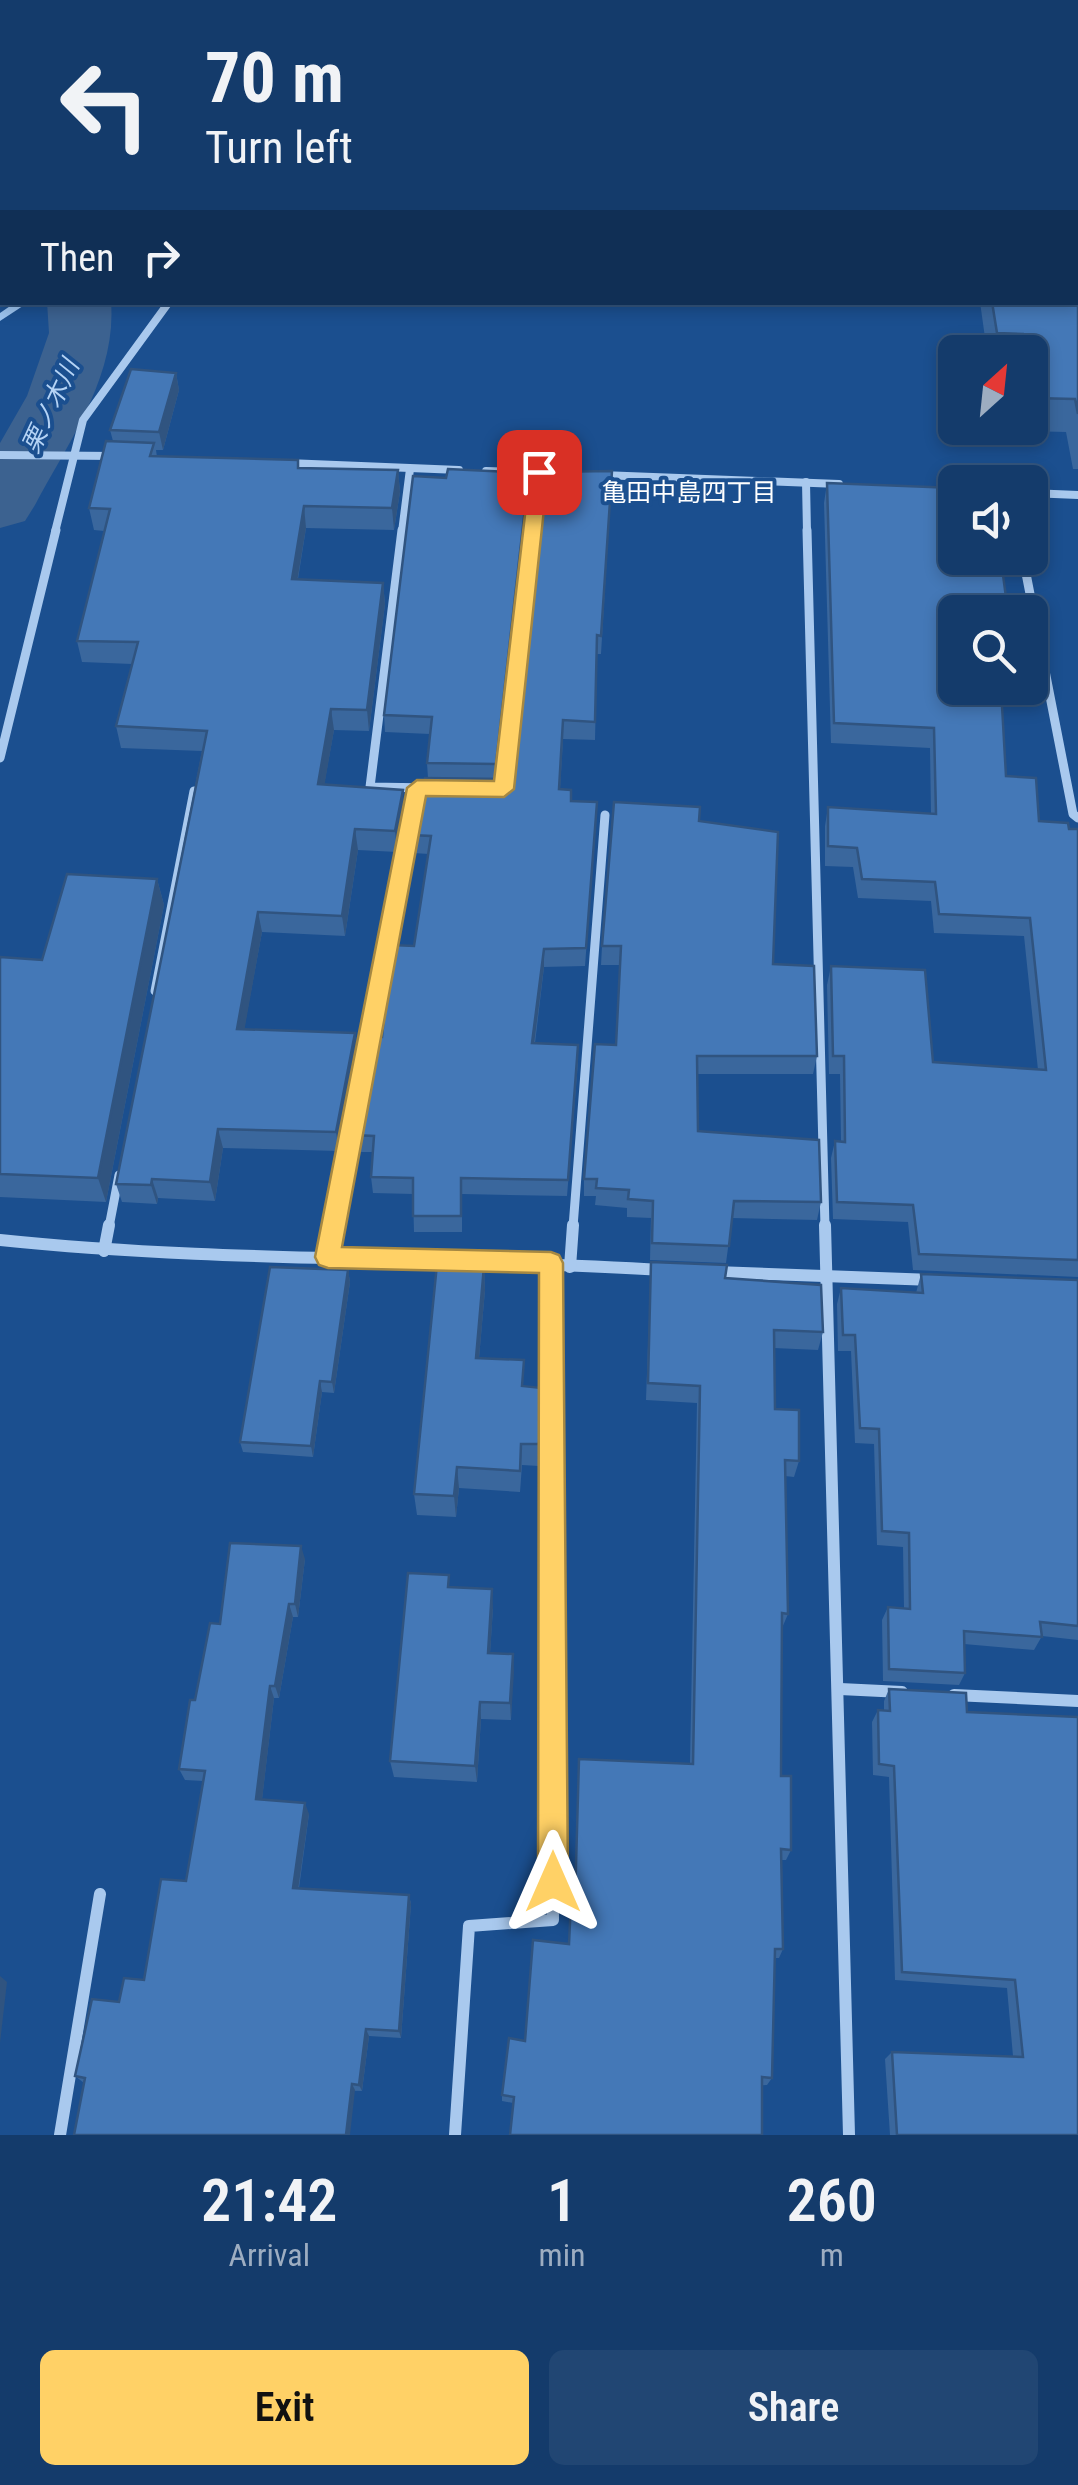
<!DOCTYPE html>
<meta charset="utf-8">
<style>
:root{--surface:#143b6b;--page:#214673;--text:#f1f3f6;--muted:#9dadc1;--line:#33557e;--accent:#ffd166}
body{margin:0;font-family:"Roboto Condensed","Noto Sans JP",sans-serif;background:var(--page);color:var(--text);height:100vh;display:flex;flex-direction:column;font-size:38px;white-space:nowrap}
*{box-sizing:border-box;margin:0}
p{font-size:32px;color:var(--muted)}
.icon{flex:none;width:55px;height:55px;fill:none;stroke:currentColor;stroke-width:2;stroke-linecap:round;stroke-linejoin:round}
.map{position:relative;height:2135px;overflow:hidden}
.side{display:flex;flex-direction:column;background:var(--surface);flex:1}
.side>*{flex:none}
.hud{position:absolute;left:0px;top:0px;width:1080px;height:305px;box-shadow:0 5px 15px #0003,0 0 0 2px var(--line);background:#143b6b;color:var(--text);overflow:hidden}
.needle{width:65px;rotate:27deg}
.fabs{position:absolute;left:938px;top:335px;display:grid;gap:20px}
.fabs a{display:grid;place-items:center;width:110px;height:110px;border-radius:15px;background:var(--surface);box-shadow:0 5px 15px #0003,0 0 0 2px var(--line);font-size:50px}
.pin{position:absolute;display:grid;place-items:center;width:85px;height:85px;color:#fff;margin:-42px;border-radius:20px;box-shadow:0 5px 15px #0006}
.me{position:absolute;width:110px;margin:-55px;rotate:0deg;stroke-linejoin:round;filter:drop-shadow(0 0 8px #0008)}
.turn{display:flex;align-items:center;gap:35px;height:210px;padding:0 40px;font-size:45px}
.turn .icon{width:130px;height:130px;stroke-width:2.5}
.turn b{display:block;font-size:70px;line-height:85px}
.then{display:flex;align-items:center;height:95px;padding:0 40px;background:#0003;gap:20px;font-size:38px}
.eta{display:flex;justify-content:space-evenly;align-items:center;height:170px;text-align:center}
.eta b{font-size:60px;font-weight:600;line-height:70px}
.action{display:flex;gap:20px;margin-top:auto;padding:20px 40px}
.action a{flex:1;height:115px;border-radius:15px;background:var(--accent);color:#111;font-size:40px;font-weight:600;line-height:115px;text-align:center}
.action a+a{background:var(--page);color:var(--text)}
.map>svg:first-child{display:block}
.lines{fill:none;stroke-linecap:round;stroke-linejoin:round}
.stream{fill:#9cc4f0;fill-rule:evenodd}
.river{fill:#3c6290;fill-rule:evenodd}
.minor-far2{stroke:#a9c9ee;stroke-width:8}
.minor-far1{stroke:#a9c9ee;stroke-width:9}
.minor{stroke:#a9c9ee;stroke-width:12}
.tertiary{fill:#a9c9ee;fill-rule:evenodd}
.primary{fill:#f0f6ff;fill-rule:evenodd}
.motorway{fill:#fff;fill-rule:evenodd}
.motorway-bridge{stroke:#fff;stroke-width:21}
.wall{fill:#3a679d}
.shaded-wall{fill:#305480}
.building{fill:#4478b7;stroke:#305480;stroke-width:2.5}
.route{fill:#ffd166;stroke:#a68842;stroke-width:2.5}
.labels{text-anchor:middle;stroke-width:8;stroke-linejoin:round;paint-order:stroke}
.far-water-label{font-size:25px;font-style:italic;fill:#b5d3f5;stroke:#1b4f8f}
.far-neighbourhood-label{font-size:25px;fill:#fff;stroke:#1b4f8f}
</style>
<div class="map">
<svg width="1078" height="2135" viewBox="0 0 1078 2135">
<rect width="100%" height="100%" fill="#1b4f8f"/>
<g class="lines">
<polygon class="stream" points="16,302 29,302 0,321 0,313"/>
<path class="river" d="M47,302h64c6,74 -43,141 -76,203l-10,16 -25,7v-85l27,-47 22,-63z"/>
<g class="minor-far2">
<polyline points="0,455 115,456"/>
<polyline points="287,463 459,470"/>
<polyline points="486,471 554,473"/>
<polyline points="601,475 839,484"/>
<polyline points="806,482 807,532"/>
<polyline points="1030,493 1078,495"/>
<polyline points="55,532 83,420 169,302"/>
<polyline points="402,532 410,469"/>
<polyline points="532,532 539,472"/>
</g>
<g class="minor-far1">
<polyline points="402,530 370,787 433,788"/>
<polyline points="807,530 825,1227"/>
<polyline points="1023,558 1073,814 1078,818"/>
<polyline points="0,758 56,530"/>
<polyline points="504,787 533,530"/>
<polyline points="155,991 194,791"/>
<polyline points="109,1227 119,1175"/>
<polyline points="333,1227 417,788"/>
<polyline points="573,1227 605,815"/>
</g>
<g class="minor">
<polyline points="825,1225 849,2135"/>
<path d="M0,1240c220,23 442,16 663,30"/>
<polyline points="104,1251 109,1225"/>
<polyline points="327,1257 333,1225"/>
<polyline points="570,1267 573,1225"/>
<polyline points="715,1272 933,1280"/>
<polyline points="840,1689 902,1692"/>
<polyline points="954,1695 1078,1701"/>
<polyline points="60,2135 100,1894"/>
<polyline points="455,2135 469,1926 553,1920 551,1263"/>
</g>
<polygon class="tertiary" points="12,0 24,0 25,2 13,2"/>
<polygon class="primary" points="2,61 2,72 0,73 0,62"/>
<polygon class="motorway" points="671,0 712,0 713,2 672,2"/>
<polyline class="motorway-bridge" points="413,0 436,2"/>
</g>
<g class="wall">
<polygon points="1078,254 1078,469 1073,469 1066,432 1025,431 1025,428 1030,428 1030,352 987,352 980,302 1078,302"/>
<polygon points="176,373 179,390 163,450 156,450 157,457 298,460 299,468 398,470 400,492 394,530 306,528 298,579 383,583 385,604 369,731 334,730 324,785 404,811 397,852 358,850 345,936 262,932 244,1029 355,1033 358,1053 339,1151 223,1148 215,1201 158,1198 157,1204 122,1202 116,1184 202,751 121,748 116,726 132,664 82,662 77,641 104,531 94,530 89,508 113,441 110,430"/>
<polygon points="612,471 601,654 597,654 595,740 563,739 560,789 571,801 596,820 585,966 544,967 535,1043 578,1062 567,1196 462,1194 462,1232 414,1232 413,1194 373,1193 371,1177 373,1152 356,1152 353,1135 382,1037 414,946 429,854 413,853 411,835 428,778 427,763 430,734 385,732 384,715 446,478 529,473 529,490 497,779 503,779 511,774"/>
<polygon points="827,483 955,612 1006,776 1039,821 1069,829 1078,829 1078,1277 913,1270 908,1222 833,1219 831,1158 835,1141 841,1141 840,1074 829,1074 827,985 831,966 933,1062 1038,1070 1024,936 934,933 931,901 858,898 853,867 825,866 825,826 828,807 931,814 930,748 831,743 824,503"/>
<polygon points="699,821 773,964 817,1056 813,1074 697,1074 698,1131 821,1202 817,1220 732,1218 726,1263 650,1260 651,1218 627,1217 627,1208 595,1205 596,1196 584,1196 584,1179 616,1045 620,965 601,965 602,946"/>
<polygon points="157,879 164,905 106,1202 0,1197 0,1199 0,957 42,960"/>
<polygon points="651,1262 725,1278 823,1332 818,1350 774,1348 775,1409 799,1461 794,1477 785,1476 788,1614 782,1628 781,1776 791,1850 786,1860 782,1860 783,1949 779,1958 774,1958 772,2078 767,2085 513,2103 502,2101 502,2095 569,1944 690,1763 697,1403 646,1400"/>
<polygon points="484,1266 485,1290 479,1358 524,1387 542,1388 539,1466 522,1465 520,1492 459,1488 456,1517 417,1515 414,1494"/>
<polygon points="348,1270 350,1282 334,1393 322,1392 313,1457 243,1452 240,1442"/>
<polygon points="921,1274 1078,1280 1078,1640 1042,1636 1034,1650 964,1644 965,1673 959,1685 883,1681 882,1620 888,1607 904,1608 903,1547 877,1545 874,1444 855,1443 851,1351 838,1351 837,1304 841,1288 916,1293"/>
<polygon points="305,1559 298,1617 293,1617 279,1698 274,1698 262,1799 309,1814 299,1888 409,1895 411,1904 401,2038 369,2036 362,2091 84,2083 75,2076 119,2002 144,1980 186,1881 203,1781 185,1780 179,1769 195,1700 220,1624"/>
<polygon points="450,1587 493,1608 490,1653 513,1654 511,1720 481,1719 477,1782 394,1777 390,1761"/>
<polygon points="889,1689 967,1712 1078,2135 890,2135 885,2059 892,2052 1013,2056 1007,1988 895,1980 889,1777 873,1775 872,1722 878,1710 884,1711 884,1701"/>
</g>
<g class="shaded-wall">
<polygon points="176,373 179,390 163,450 159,432"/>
<polygon points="398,470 400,492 394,530 392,508"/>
<polygon points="529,473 529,490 497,781 496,764"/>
<polygon points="304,506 306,528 294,600 292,579"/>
<polygon points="383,583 385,604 369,731 367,710"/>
<polygon points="331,709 334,730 321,805 318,784"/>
<polygon points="403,790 404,811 397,852 395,831"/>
<polygon points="355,829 358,850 345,936 342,916"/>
<polygon points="157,879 164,905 106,1202 98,1178"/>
<polygon points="258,912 262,932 241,1049 237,1029"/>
<polygon points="544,949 544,967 532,1060 532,1043"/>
<polygon points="355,1033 358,1053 339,1151 336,1132"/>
<polygon points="218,1129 223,1148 215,1201 210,1182"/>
<polygon points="152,1179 158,1198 157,1204 151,1185"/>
<polygon points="484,1266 485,1290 477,1381 476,1358"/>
<polygon points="348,1270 350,1282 334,1393 332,1382"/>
<polygon points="320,1381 322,1392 313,1457 311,1446"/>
<polygon points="457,1467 459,1488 456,1517 454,1496"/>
<polygon points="301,1546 305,1559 298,1617 295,1604"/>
<polygon points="492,1589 493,1608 489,1671 488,1653"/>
<polygon points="289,1604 293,1617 279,1698 275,1686"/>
<polygon points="513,1654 514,1672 511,1720 510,1703"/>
<polygon points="270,1686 274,1698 261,1809 256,1799"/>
<polygon points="480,1702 481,1719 477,1782 475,1766"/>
<polygon points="305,1803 309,1814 297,1897 293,1888"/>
<polygon points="409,1895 411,1904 401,2038 399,2031"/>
<polygon points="0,1976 7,1982 0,2043"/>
<polygon points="366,2029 369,2036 362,2091 359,2085"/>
<polygon points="352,2084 355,2090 350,2135 346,2135"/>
</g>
<g class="building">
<polygon points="1078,254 1078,414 1075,399 1033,398 1030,377 1030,352 1026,352 1023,334 997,333 992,302 1078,302"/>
<polygon points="131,369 176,373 159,432 110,430"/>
<polygon points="106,441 154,443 150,456 298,460 298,468 398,470 392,508 304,506 292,579 383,583 367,710 331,709 318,784 403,790 395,831 355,829 342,916 258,912 237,1029 355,1033 336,1132 218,1129 210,1182 152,1179 151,1185 116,1184 207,731 116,726 138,642 77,641 110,509 89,508"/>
<polygon points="448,469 529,473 496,764 427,763 432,717 384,715 413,476 446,478"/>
<polygon points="612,471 601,636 597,635 595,722 563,720 559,789 571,790 571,801 597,802 586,948 544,949 532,1043 578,1045 568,1180 461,1178 461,1216 413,1216 413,1178 371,1177 374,1136 353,1135 372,1036 382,1037 391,945 414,946 431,836 411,835 420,790 424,790 425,778 503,779 511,774 544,472"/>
<polygon points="827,483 955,488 955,558 983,558 1001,560 1008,612 955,612 955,688 1001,688 1006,776 1036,778 1039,821 1068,823 1069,829 1078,829 1078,1260 919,1254 913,1205 837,1202 835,1141 845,1142 844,1056 833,1056 831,966 925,970 933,1062 1046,1070 1030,918 939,914 935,882 862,879 857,848 828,846 828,807 936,814 934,728 834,723"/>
<polygon points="614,802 700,807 699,821 778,832 773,964 814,966 817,1056 697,1056 698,1131 819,1140 821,1202 734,1201 729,1246 652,1243 653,1201 628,1199 629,1190 596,1188 597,1179 584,1179 595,1044 616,1045 621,946 602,946"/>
<polygon points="67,874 157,879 98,1178 0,1174 0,957 42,960"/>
<polygon points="651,1262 727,1265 725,1278 821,1285 823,1332 774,1330 775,1409 799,1410 799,1461 785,1460 788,1614 782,1613 781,1776 791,1776 791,1850 781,1849 783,1949 775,1949 772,2078 762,2077 762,2135 510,2135 514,2097 502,2095 509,2038 525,2041 533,1940 569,1944 571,1901 575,1901 579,1759 693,1764 700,1386 648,1383"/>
<polygon points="437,1264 484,1266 476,1358 524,1360 522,1386 542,1388 539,1444 521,1444 520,1471 457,1467 454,1496 414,1494"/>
<polygon points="270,1267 348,1270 332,1382 320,1381 311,1446 240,1442"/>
<polygon points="921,1274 1078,1280 1078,1626 1040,1622 1042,1637 964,1631 965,1673 889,1669 888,1607 910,1609 909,1533 882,1531 879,1429 860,1428 855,1335 843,1335 841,1288 923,1293"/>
<polygon points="230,1543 301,1546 295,1604 289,1604 275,1686 270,1686 256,1799 305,1803 293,1888 409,1895 399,2031 366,2029 359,2085 352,2084 346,2135 74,2135 85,2078 75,2076 92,1999 119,2002 124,1978 144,1980 161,1879 186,1881 205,1771 179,1769 190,1700 195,1700 210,1623 220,1624"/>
<polygon points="408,1573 449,1575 448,1587 492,1589 488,1653 513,1654 510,1703 480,1702 475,1766 390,1761"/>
<polygon points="889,1689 966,1693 967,1712 1078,1717 1078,2135 897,2135 892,2052 1023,2057 1015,1980 902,1972 894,1766 879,1764 878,1710 890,1711"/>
</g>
<polygon class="route" points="539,467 548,472 514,789 504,797 426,796 342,1247 551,1252 559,1255 563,1263 568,1882 563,1892 553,1896 543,1892 538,1882 539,1273 328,1268 319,1265 315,1257 407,788 417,780 494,781 530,472"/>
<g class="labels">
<g class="far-water-label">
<text transform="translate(50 406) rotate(-65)" y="9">栗ノ木川</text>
</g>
<g class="far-neighbourhood-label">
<text x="689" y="501">亀田中島四丁目</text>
</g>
</g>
</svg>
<div class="fabs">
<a><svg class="needle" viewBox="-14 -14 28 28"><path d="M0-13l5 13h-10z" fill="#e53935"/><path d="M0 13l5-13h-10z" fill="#9dadc1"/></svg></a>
<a><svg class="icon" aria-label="sound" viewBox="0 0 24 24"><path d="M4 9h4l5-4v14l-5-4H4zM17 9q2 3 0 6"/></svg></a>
<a><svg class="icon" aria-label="search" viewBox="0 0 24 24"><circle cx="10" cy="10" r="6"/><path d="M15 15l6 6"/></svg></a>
</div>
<div class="pin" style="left:539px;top:472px;background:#d93025"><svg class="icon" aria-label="arrive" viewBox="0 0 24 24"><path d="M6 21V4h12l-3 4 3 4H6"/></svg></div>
<svg class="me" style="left:553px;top:1882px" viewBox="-20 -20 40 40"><path d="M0-17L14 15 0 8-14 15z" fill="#ffd166" stroke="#fff" stroke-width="4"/></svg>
<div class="hud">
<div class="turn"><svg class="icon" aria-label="left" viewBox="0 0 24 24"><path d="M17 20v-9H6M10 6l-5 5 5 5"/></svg><div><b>70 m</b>Turn left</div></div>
<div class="then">Then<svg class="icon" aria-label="right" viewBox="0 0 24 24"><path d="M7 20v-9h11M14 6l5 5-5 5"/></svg></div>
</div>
</div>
<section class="side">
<div class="eta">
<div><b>21:42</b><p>Arrival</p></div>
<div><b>1</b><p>min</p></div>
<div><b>260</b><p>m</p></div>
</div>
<div class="action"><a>Exit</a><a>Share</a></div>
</section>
